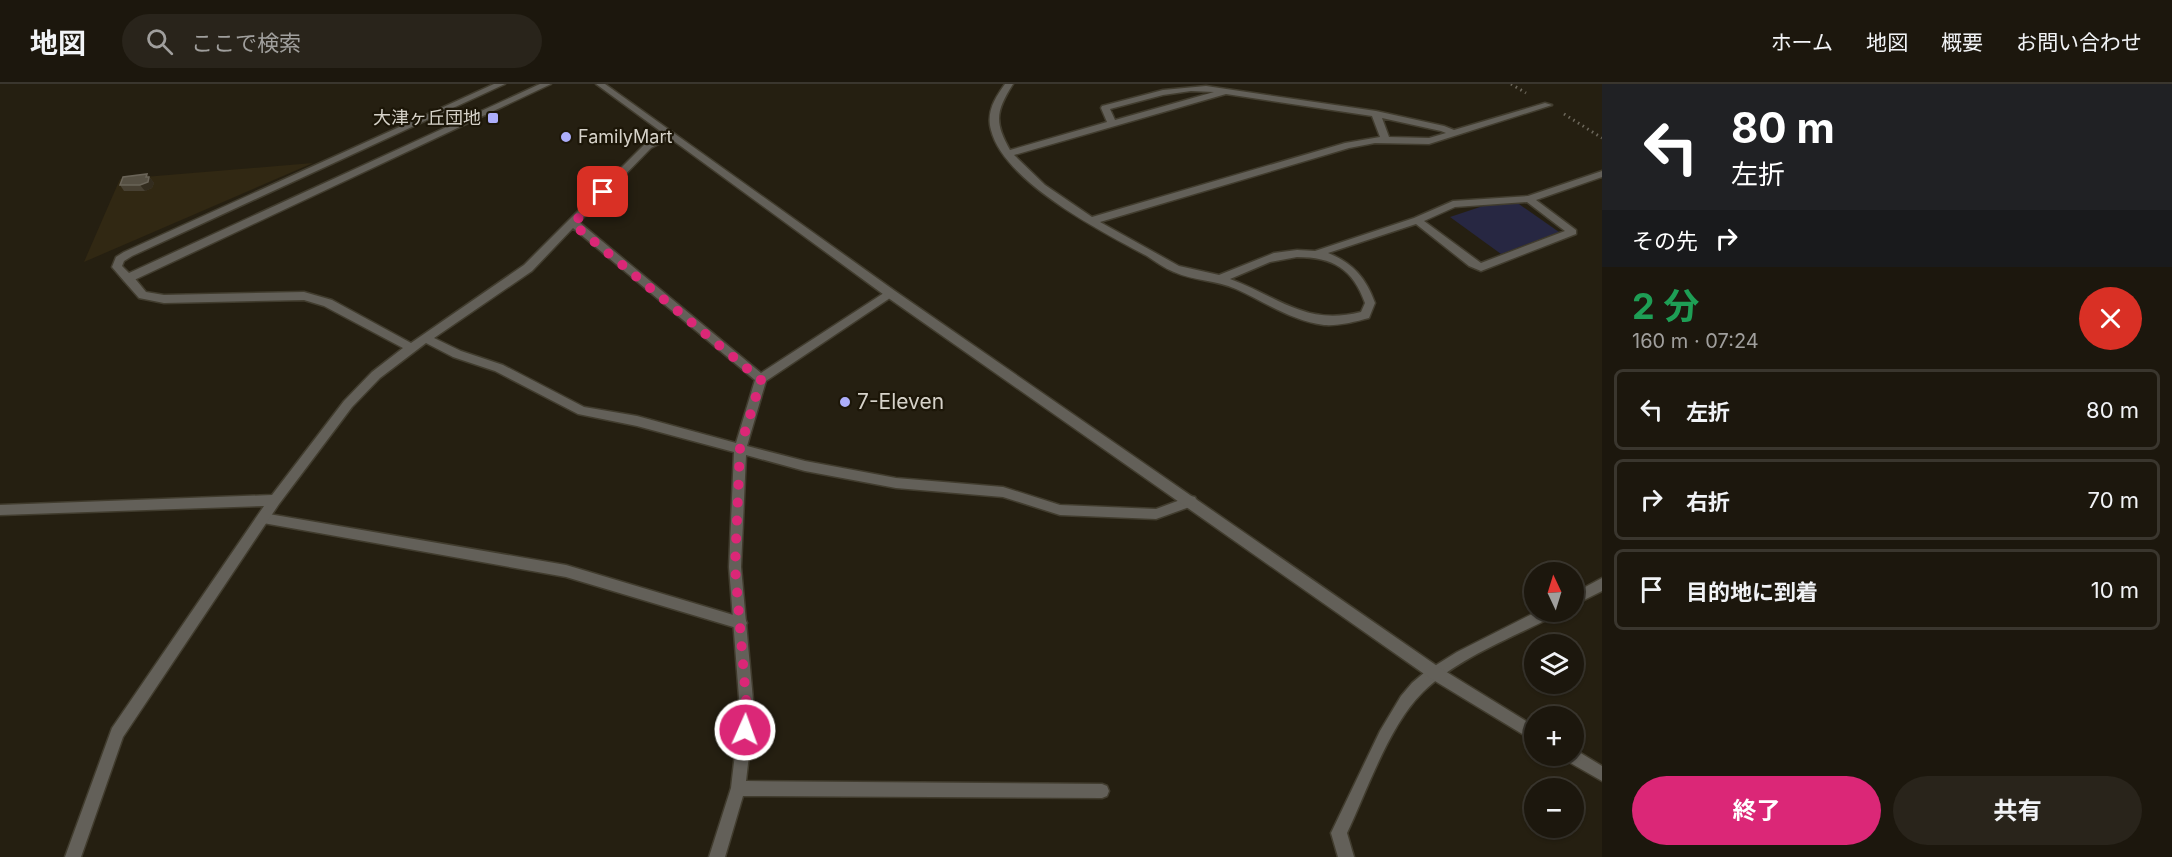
<!DOCTYPE html>
<html lang="ja">
<meta charset="utf-8">
<style>
:root{--surface:#1c170d;--page:#29241b;--text:#f1f3f6;--muted:#a09f9d;--line:#3a362e;--accent:#db2777}
body{margin:0;font-family:Inter,"Noto Sans JP",sans-serif;background:var(--page);color:var(--text);height:100vh;display:flex;flex-direction:column;font-size:22px;white-space:nowrap}
*{box-sizing:border-box;margin:0}
p{font-size:20px;color:var(--muted)}
.icon{flex:none;width:33px;height:33px;fill:none;stroke:currentColor;stroke-width:2;stroke-linecap:round;stroke-linejoin:round}
.map{position:relative;flex:1;overflow:hidden}
.details{display:flex;flex-direction:column;background:var(--surface);width:570px}
.details>*{flex:none}
.banner{background:#202124;color:#fff;overflow:hidden}
.needle{width:39px;rotate:356deg}
.tools{position:absolute;left:1524px;top:478px;display:grid;gap:12px}
.tools a{display:grid;place-items:center;width:60px;height:60px;border-radius:50%;background:var(--surface);box-shadow:0 2px 4px #0004,0 0 0 2px var(--line);font-size:30px}
.pin{position:absolute;display:grid;place-items:center;width:51px;height:51px;color:#fff;margin:-26px;border-radius:12px;box-shadow:0 3px 9px #0006}
.me{position:absolute;width:66px;margin:-33px;rotate:2deg;stroke-linejoin:round;filter:drop-shadow(0 0 4px #0008)}
.turn{display:flex;align-items:center;gap:21px;height:126px;padding:0 30px;font-size:27px}
.turn .icon{width:78px;height:78px;stroke-width:2.5}
.turn b{display:block;font-size:42px;line-height:51px}
.then{display:flex;align-items:center;height:57px;padding:0 30px;background:#0003;gap:12px;font-size:22px}
.round{display:grid;place-items:center;flex:none;width:63px;height:63px;border-radius:32px;background:var(--page)}
.overview{display:flex;align-items:center;justify-content:space-between;height:102px;padding:0 30px}
h1{font-size:36px;font-weight:700;line-height:45px;color:#1e9e55}
.button{display:flex;gap:12px;margin-top:auto;padding:12px 30px}
.button a{flex:1;height:69px;border-radius:36px;background:var(--accent);color:#fff;font-size:24px;font-weight:700;line-height:69px;text-align:center}
.button a+a{background:var(--page);color:var(--text)}
ul{padding:0;list-style:none}
li{display:flex;align-items:center;gap:18px;height:81px;margin:0 12px 9px;padding:0 18px;border:3px solid var(--line);border-radius:9px}
li div{flex:1}
li b{display:block;font-size:22px}
li em{font-style:normal}
header{display:flex;align-items:center;gap:36px;box-sizing:border-box;height:84px;padding:0 30px;background:var(--surface);border-bottom:2px solid var(--line)}
header strong{font-size:28px}
nav{display:flex;gap:33px;margin-inline-start:auto;font-size:21px}
.search{width:420px;height:54px;background:var(--page);display:flex;align-items:center;gap:15px;box-sizing:border-box;padding:0 21px;border-radius:33px;color:var(--muted);font-size:22px}
main{display:flex;flex:1;min-height:0}
.map>svg:first-child{display:block}
.built{fill:#312813}
.green{fill:#272742}
.lines{fill:none;stroke-linecap:round;stroke-linejoin:round}
.service-casing{stroke:#413c2e;stroke-width:3}
.minor-casing{stroke:#413c2e;stroke-width:3}
.tertiary-casing{stroke:#413c2e;stroke-width:3}
.path{stroke:#6d685c;stroke-width:3;stroke-dasharray:1.5 4;stroke-linecap:butt}
.service{fill:#636059;fill-rule:evenodd}
.minor{fill:#636059;fill-rule:evenodd}
.tertiary{fill:#636059;fill-rule:evenodd}
.wall{fill:#474032}
.shaded-wall{fill:#332c1e}
.building{fill:#565043;stroke:#6a6458;stroke-width:1.5}
.route{stroke:#db2777;stroke-width:10;stroke-dasharray:0 18}
.poi-dot{fill:#adaefb;stroke:#1c1608;stroke-width:2}
.labels{text-anchor:middle;stroke-width:4.5;stroke-linejoin:round;paint-order:stroke}
.far-poi-label{font-size:18px;fill:#d6d2c9;stroke:#1c1608;text-anchor:end}
.poi-label{font-size:21px;fill:#d6d2c9;stroke:#1c1608;text-anchor:start}
</style>
<header>
<strong>地図</strong>
<div class="search"><svg class="icon" aria-label="search" viewBox="0 0 24 24"><circle cx="10" cy="10" r="6"/><path d="M15 15l6 6"/></svg>ここで検索</div>
<nav><a>ホーム</a><a>地図</a><a>概要</a><a>お問い合わせ</a></nav>
</header>
<main>
<div class="map">
<svg width="1602" height="773" viewBox="0 0 1602 773">
<rect width="100%" height="100%" fill="#251f11"/>
<polygon class="built" points="313,79 84,178 120,95"/>
<polygon class="green" points="1516,118 1559,148 1501,170 1450,133 1492,119"/>
<g class="lines">
<g class="service-casing">
<g id="service">
<path d="M1005,0h8c-17,27 -19,38 -3,66l97,-28 -6,-14 1,-2 61,-16 43,-4 170,25 68,15 10,4 91,-27 7,2 -123,39 -54,-1 -26,5 -249,74 79,44 40,9 55,-22 23,-3 18,1 99,-33 39,-17 75,-5 74,-25v6l-66,23 40,30v4l-95,37 -12,-5 -53,-42 -88,29c25,10 38,25 47,50l-6,15c-15,4 -30,8 -45,7 -32,-4 -59,-23 -88,-36 -20,-9 -42,-8 -62,-17 -10,-4 -18,-10 -27,-16 -45,-24 -143,-74 -156,-126 -5,-18 4,-32 14,-46zM1191,7l23,1 -99,28 -5,-11 53,-14zM1226,10l146,22 8,21 -35,6 -253,74 -47,-32 -31,-30zM1382,34l59,13 5,2 -17,5 -40,-1zM1527,118l38,29 -84,32 -57,-42 31,-14zM1297,173c36,0 56,12 68,46l-4,9c-56,14 -82,-15 -131,-33l40,-17z"/>
<polygon points="263,429 566,481 740,533 745,535 747,539 745,543 740,545 566,493 263,439 259,438 257,434 259,430"/>
</g>
</g>
<g class="minor-casing">
<g id="minor">
<path d="M669,48l3,1v4l-21,11 -72,74 182,151 126,-82 4,-1 5,4 -130,87 -19,65 58,15 91,17 107,9 57,18 96,4 35,-13 4,1 2,4 -2,4 -39,14 -96,-4 -57,-18 -107,-9 -91,-17 -59,-16 -5,112 13,144 -8,70 356,3 5,2 2,5 -2,5 -5,2 -359,-2 -18,61h-16l22,-69 9,-77 -11,-144 5,-115 -97,-26 -59,-12 -83,-43 -42,-14 -27,-14 -46,35 -28,29 -73,97 -156,233 -42,120h-16l47,-129 152,-222 -264,9v-10l272,-10 72,-94 28,-29 31,-24 -79,-42 -20,-6 -140,3 -25,-5 -15,-17v-6h8l14,17 18,3 140,-3 28,8 79,43 113,-78 121,-121zM573,144l182,152 -19,63 -99,-27 -53,-9 -81,-42 -42,-14 -27,-13 98,-67z"/>
<polygon points="1602,494 1602,507 1574,521 1574,509"/>
<path d="M1536,528h20l-2,4c-44,23 -96,42 -131,76 -34,33 -56,99 -76,141l7,24h-16l-7,-24 49,-102 21,-35 11,-13 13,-11 32,-20z"/>
</g>
</g>
<g class="tertiary-casing">
<g id="tertiary">
<polygon points="494,0 505,0 132,172 124,177 122,182 129,189 540,0 551,0 132,197 124,197 112,183 116,173 124,168"/>
<polygon points="596,0 605,0 895,207 1440,584 1534,642 1534,657 1430,594 887,213"/>
<polygon points="1574,665 1602,682 1602,697 1567,677 1565,672 1574,672"/>
</g>
</g>
<g class="path">
<polyline points="1511,0 1526,9"/>
<polyline points="1564,30 1602,54"/>
</g>
<use href="#service" class="service"/>
<use href="#minor" class="minor"/>
<use href="#tertiary" class="tertiary"/>
</g>
<polygon class="wall" points="147,90 154,99 152,104 145,107 124,107 120,101"/>
<polygon class="shaded-wall" points="147,90 154,99 152,104 145,107 140,101"/>
<polygon class="building" points="147,90 146,93 149,93 148,98 140,101 120,101 123,93"/>
<g class="lines">
<polyline class="route" points="603,108 573,140 761,296 740,364 735,483 747,627 745,646"/>
</g>
<g class="poi-dot">
<rect x="487" y="28" width="12" height="12" rx="3"/>
<circle cx="566" cy="53" r="6"/>
<circle cx="845" cy="318" r="6"/>
</g>
<g class="labels">
<g class="far-poi-label">
<text x="481" y="40">大津ヶ丘団地</text>
<text x="578" y="59" text-anchor="start">FamilyMart</text>
</g>
<g class="poi-label">
<text x="857" y="325">7-Eleven</text>
</g>
</g>
</svg>
<div class="tools">
<a><svg class="needle" viewBox="-14 -14 28 28"><path d="M0-13l5 13h-10z" fill="#e53935"/><path d="M0 13l5-13h-10z" fill="#a09f9d"/></svg></a>
<a><svg class="icon" aria-label="layers" viewBox="0 0 24 24"><path d="M12 4l9 5-9 5-9-5zM3 14l9 5 9-5"/></svg></a>
<a>+</a>
<a>−</a>
</div>
<div class="pin" style="left:603px;top:108px;background:#d93025"><svg class="icon" aria-label="arrive" viewBox="0 0 24 24"><path d="M6 21V4h12l-3 4 3 4H6"/></svg></div>
<svg class="me" style="left:745px;top:646px" viewBox="-20 -20 40 40"><circle r="17" fill="#db2777" stroke="#fff" stroke-width="3"/><path d="M0-11L8 9 0 5-8 9z" fill="#fff"/></svg>
</div>
<section class="details">
<div class="banner">
<div class="turn"><svg class="icon" aria-label="left" viewBox="0 0 24 24"><path d="M17 20v-9H6M10 6l-5 5 5 5"/></svg><div><b>80 m</b>左折</div></div>
<div class="then">その先<svg class="icon" aria-label="right" viewBox="0 0 24 24"><path d="M7 20v-9h11M14 6l5 5-5 5"/></svg></div>
</div>
<div class="overview"><div><h1>2 分</h1><p>160 m · 07:24</p></div><a class="round" style="background:#d93025;color:#fff"><svg class="icon" aria-label="close" viewBox="0 0 24 24"><path d="M6 6l12 12M18 6L6 18"/></svg></a></div>
<ul>
<li><svg class="icon" aria-label="left" viewBox="0 0 24 24"><path d="M17 20v-9H6M10 6l-5 5 5 5"/></svg><div><b>左折</b></div><em>80 m</em></li>
<li><svg class="icon" aria-label="right" viewBox="0 0 24 24"><path d="M7 20v-9h11M14 6l5 5-5 5"/></svg><div><b>右折</b></div><em>70 m</em></li>
<li><svg class="icon" aria-label="arrive" viewBox="0 0 24 24"><path d="M6 21V4h12l-3 4 3 4H6"/></svg><div><b>目的地に到着</b></div><em>10 m</em></li>
</ul>
<div class="button"><a>終了</a><a>共有</a></div>
</section>
</main>
